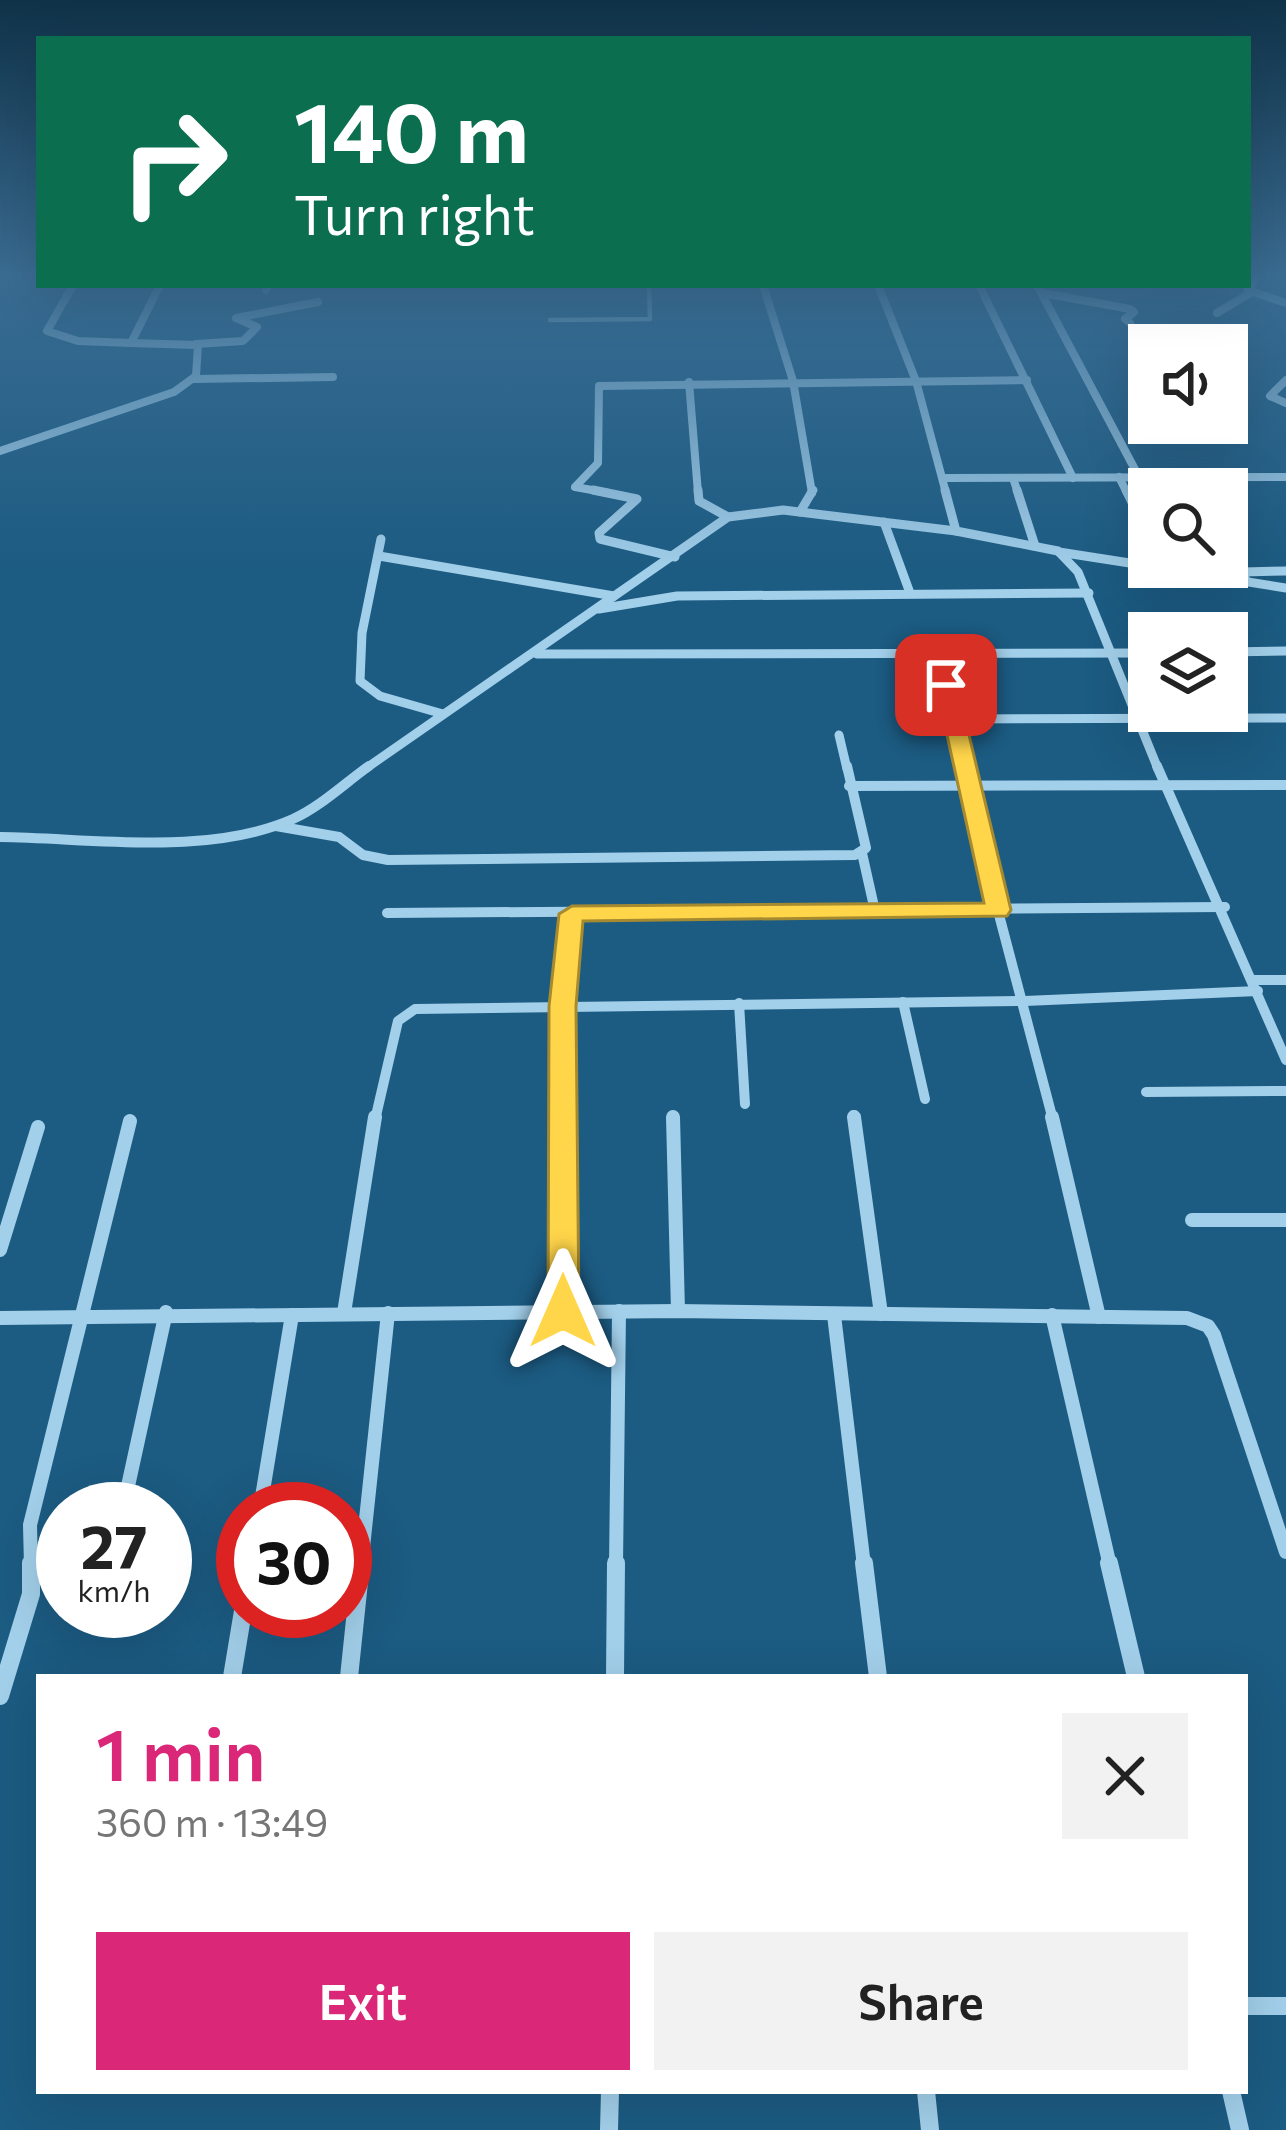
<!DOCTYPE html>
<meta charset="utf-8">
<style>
:root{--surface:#fff;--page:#f2f2f2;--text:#222;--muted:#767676;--accent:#db2777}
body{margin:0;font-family:Commissioner,sans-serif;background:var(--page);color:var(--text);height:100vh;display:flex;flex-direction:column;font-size:45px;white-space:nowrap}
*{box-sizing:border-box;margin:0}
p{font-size:39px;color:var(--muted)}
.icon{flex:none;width:66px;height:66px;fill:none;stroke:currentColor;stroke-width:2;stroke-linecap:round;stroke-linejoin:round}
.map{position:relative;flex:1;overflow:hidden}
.sheet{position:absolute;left:36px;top:1674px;width:1212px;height:420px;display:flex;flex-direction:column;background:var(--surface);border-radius:0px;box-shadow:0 12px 48px #0002}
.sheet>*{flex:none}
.top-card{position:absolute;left:36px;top:36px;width:1215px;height:252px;border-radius:0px;box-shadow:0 12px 48px #0002;background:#0b6e4f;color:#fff;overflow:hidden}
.buttons{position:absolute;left:1128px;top:324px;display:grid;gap:24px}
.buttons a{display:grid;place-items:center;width:120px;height:120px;border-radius:0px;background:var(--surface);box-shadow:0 12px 48px #0002;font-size:60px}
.speed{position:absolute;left:36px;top:1482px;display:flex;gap:24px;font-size:60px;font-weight:700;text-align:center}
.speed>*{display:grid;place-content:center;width:156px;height:156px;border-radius:50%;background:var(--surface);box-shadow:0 12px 48px #0002;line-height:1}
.speed small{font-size:30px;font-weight:400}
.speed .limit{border:18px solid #d22;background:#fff;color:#111}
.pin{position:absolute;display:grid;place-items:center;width:102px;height:102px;color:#fff;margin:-51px;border-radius:24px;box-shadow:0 6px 18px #0006}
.me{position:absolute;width:132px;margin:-66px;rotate:0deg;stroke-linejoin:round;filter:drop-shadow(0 0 9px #0008)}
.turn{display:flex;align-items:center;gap:42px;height:252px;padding:0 60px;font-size:54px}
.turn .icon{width:156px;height:156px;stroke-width:2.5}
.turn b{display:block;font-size:84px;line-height:102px}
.round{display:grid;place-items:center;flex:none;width:126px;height:126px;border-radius:0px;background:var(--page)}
.headline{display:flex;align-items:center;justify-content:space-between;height:204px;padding:0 60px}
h1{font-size:72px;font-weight:600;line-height:90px;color:var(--accent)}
.action{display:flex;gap:24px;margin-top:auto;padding:24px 60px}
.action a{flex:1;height:138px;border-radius:0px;background:var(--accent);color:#fff;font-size:48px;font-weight:600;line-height:138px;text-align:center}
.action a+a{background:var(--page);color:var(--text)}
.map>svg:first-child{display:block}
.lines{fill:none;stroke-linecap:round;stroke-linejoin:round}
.service{stroke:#a2cfea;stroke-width:4.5}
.minor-far4{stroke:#a2cfea;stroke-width:8}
.minor-far3{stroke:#a2cfea;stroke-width:9}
.minor-far2{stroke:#a2cfea;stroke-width:10}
.minor-far1{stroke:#a2cfea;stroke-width:14}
.minor{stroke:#a2cfea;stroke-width:18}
.route{fill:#ffd54a;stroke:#a68a30;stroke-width:3}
</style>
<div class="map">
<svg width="1286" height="2130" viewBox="0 0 1286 2130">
<rect width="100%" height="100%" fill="#1c5b82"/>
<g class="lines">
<polyline class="service" points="550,320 650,319 649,285"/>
<g class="minor-far4">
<polyline points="1258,275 1248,290 1286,303"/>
<polyline points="73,285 47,331 78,341 131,343 160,285"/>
<polyline points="763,285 793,381 812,493"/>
<polyline points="878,285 916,381 946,493"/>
<polyline points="979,285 1073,478"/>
<polyline points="1037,285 1139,477"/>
<polyline points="266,290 268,285"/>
<polyline points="1043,293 1130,309 1134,312 1125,319 1130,323"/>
<polyline points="1217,313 1252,292"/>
<polyline points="196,344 243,341 257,327 236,318 318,302"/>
<polyline points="194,379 333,377"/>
<polyline points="1286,380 1270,396 1286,403"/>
<polyline points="689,382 698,493"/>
<polyline points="0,451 174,392 196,376 198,345 131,343"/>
<polyline points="1119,477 1127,493"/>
<polyline points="946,478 1286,477"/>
<polyline points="1013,478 1018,493"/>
<polyline points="609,493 575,487 598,463 599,386 1027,380"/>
</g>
<g class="minor-far3">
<polyline points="593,490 637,499 599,533 600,539 675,557"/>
<polyline points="698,490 699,501 728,517"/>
<polyline points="945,490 956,531 1058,551 1078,572 1158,769"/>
<polyline points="1017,490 1035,546"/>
<polyline points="1126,490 1149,537"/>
<polyline points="800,512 813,490"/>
<polyline points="884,522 910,593"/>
<polyline points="381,539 362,633 360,681 380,696 443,714"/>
<polyline points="1227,542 1247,582"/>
<polyline points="1059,552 1149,566"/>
<polyline points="379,556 614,596"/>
<polyline points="1153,567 1286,588"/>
<polyline points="1243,572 1286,571"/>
<polyline points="599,609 677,596 1089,593"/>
<polyline points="937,652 969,769"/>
<polyline points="1227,652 1286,651"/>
<polyline points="537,654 1149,653"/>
<polyline points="956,719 1286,718"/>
<polyline points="839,735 847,769"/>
<polyline points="365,769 728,517 783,510 956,531"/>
</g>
<g class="minor-far2">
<polyline points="968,766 998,911 1053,1120"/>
<polyline points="1157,766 1286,1060"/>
<polyline points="849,786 1286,785"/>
<polyline points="276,826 339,837 363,855 388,860 855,855 866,848 847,766"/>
<path d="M0,837c92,1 207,20 293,-18 27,-12 52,-36 76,-53"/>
<polyline points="862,853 875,911"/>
<polyline points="387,913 1225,907"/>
<polyline points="1254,980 1286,980"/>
<polyline points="903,1002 925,1099"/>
<polyline points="739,1003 745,1104"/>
<polyline points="1146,1092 1286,1091"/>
<polyline points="854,1115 855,1120"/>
<polyline points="375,1120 398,1021 415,1009 1025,1001 1258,991"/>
<polyline points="563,1120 563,1006 571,914"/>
</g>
<g class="minor-far1">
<polyline points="563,1117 563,1311"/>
<polyline points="673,1117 678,1311"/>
<polyline points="854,1117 881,1314"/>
<polyline points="1052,1117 1099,1317"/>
<polyline points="1192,1220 1286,1220"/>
<polyline points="0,1250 38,1127"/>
<polyline points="344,1313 375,1117"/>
<polyline points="834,1315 864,1566"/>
<polyline points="1052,1315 1110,1566"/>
<polyline points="0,1318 678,1311 1187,1318 1208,1326 1214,1335 1286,1552"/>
<polyline points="123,1509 166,1312"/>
<polyline points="260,1509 292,1315"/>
<polyline points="31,1566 30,1525 130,1121"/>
<polyline points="361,1566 388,1313"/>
<polyline points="616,1566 619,1311"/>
</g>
<g class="minor">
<polyline points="864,1563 878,1677"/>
<polyline points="1109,1563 1136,1677"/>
<polyline points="232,1677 243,1611"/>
<polyline points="349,1677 361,1563"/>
<polyline points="615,1677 616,1563"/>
<polyline points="0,1696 31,1594 31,1563"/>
<polyline points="1245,2006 1286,2006"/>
<polyline points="926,2091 930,2130"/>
<polyline points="1231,2091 1240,2130"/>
<polyline points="609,2130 610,2091"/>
</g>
</g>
<linearGradient id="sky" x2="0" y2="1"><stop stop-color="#0f3248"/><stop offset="0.48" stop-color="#3a6c92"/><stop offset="1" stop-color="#3a6c92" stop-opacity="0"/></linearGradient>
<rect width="1286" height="573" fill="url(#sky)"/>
<polygon class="route" points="946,679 957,685 1011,910 1007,916 583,921 576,1006 579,1311 575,1319 552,1319 548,1311 549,1006 559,914 572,906 984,903 936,685"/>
</svg>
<div class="buttons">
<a><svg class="icon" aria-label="sound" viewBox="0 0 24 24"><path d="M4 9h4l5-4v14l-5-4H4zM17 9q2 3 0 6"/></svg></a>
<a><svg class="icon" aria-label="search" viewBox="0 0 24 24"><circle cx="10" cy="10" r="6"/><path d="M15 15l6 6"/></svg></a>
<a><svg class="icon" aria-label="layers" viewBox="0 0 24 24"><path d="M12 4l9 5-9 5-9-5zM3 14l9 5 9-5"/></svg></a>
</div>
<div class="speed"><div>27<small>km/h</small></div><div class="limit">30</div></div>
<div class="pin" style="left:946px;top:685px;background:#d93025"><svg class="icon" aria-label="arrive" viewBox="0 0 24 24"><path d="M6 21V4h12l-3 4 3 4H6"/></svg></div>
<svg class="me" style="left:563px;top:1311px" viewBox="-20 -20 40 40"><path d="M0-17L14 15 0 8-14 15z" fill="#ffd54a" stroke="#fff" stroke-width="4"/></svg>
<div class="top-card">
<div class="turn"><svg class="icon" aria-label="right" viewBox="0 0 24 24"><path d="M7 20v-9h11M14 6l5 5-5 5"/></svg><div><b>140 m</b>Turn right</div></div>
</div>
<section class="sheet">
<div class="headline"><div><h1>1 min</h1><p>360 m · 13:49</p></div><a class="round"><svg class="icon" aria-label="close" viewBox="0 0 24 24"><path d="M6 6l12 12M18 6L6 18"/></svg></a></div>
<div class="action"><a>Exit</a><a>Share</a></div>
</section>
</div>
